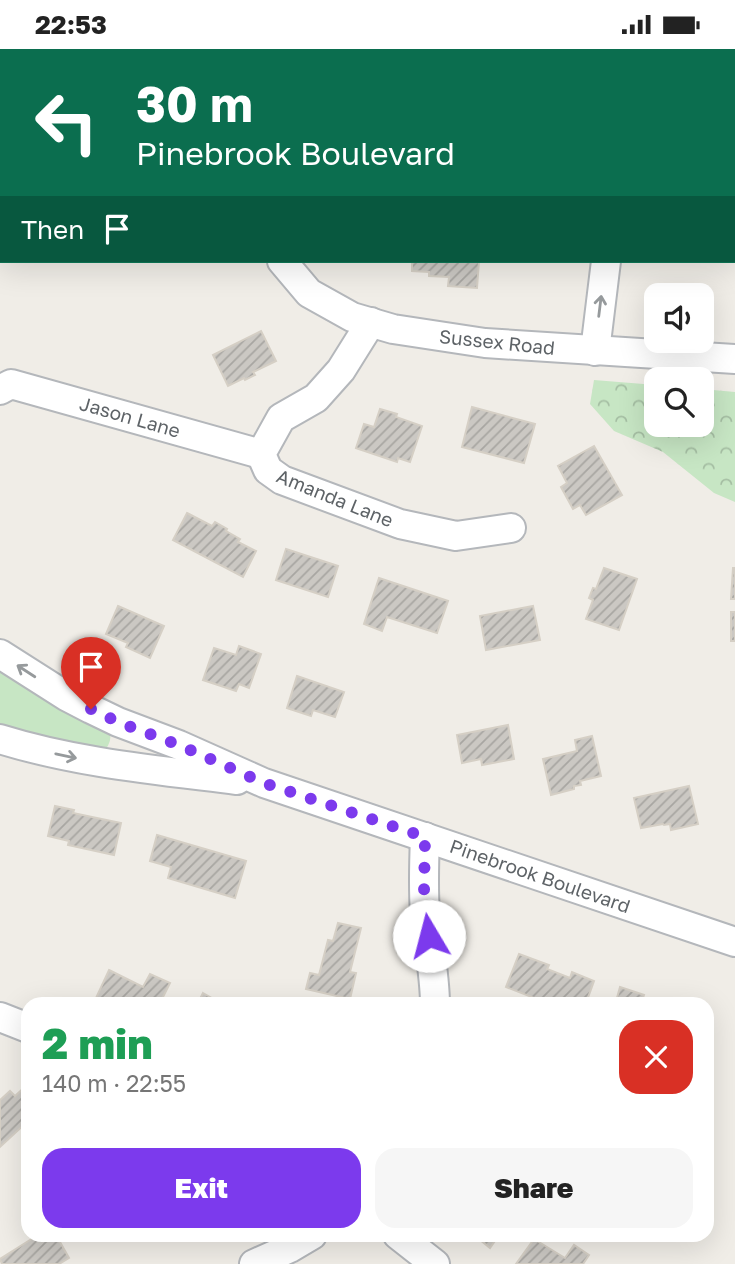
<!DOCTYPE html>
<meta charset="utf-8">
<style>
:root{--surface:#fff;--page:#f6f6f6;--text:#222;--muted:#767676;--accent:#7c3aed}
body{margin:0;font-family:"Golos Text",sans-serif;background:var(--page);color:var(--text);height:100vh;display:flex;flex-direction:column;font-size:26px;white-space:nowrap}
*{box-sizing:border-box;margin:0}
p{font-size:23px;color:var(--muted)}
.icon{flex:none;width:38px;height:38px;fill:none;stroke:currentColor;stroke-width:2;stroke-linecap:round;stroke-linejoin:round}
.map{position:relative;flex:1;overflow:hidden}
.drawer{position:absolute;left:21px;top:948px;width:693px;height:245px;display:flex;flex-direction:column;background:var(--surface);border-radius:21px;box-shadow:0 7px 28px #0002}
.drawer>*{flex:none}
.banner{position:absolute;left:0px;top:0px;width:735px;height:214px;box-shadow:0 7px 28px #0002;background:#0b6e4f;color:#fff;overflow:hidden}
.tools{position:absolute;left:644px;top:234px;display:grid;gap:14px}
.tools a{display:grid;place-items:center;width:70px;height:70px;border-radius:14px;background:var(--surface);box-shadow:0 7px 28px #0002;font-size:35px}
.pin{position:absolute;display:grid;place-items:center;width:60px;height:60px;color:#fff;margin:-72px -30px;border-radius:50% 50% 50% 0;rotate:-45deg;box-shadow:0 0 7px #0007}
.pin .icon{rotate:45deg}
.me{position:absolute;width:77px;margin:-38px;rotate:352deg;stroke-linejoin:round;filter:drop-shadow(0 0 5px #0008)}
.turn{display:flex;align-items:center;gap:24px;height:147px;padding:0 21px;font-size:32px}
.turn .icon{width:91px;height:91px;stroke-width:2.5}
.turn b{display:block;font-size:49px;line-height:60px}
.then{display:flex;align-items:center;height:66px;padding:0 21px;background:#0003;gap:14px;font-size:26px}
.round{display:grid;place-items:center;flex:none;width:74px;height:74px;border-radius:21px;background:var(--page)}
.summary{display:flex;align-items:center;justify-content:space-between;height:119px;padding:0 21px}
h1{font-size:42px;font-weight:800;line-height:52px;color:#1e9e55}
.action{display:flex;gap:14px;margin-top:auto;padding:14px 21px}
.action a{flex:1;height:80px;border-radius:21px;background:var(--accent);color:#fff;font-size:28px;font-weight:800;line-height:80px;text-align:center}
.action a+a{background:var(--page);color:var(--text)}
.status{display:flex;justify-content:space-between;align-items:center;height:49px;padding:0 35px;background:var(--surface);direction:ltr}
.status svg{height:19px;fill:currentColor}
.map>svg:first-child{display:block}
.green{fill:#c7e6c4}
.forest{fill:url(#forest-crowns)}
.building{fill:url(#building-hatch);stroke:#d5cfc5;stroke-width:2}
.lines{fill:none;stroke-linecap:round;stroke-linejoin:round}
.minor-casing{stroke:#b4b7bb;stroke-width:32}
.minor{stroke:#fff;stroke-width:28}
.oneway{stroke:#969a9c}
.route{stroke:#7c3aed;stroke-width:12;stroke-dasharray:0 21.6}
.labels{text-anchor:middle;stroke-width:7;stroke-linejoin:round;paint-order:stroke}
.street-label{font-size:19px;fill:#5e6367;stroke:#fff}
</style>
<div class="status"><b>22:53</b><svg viewBox="0 0 49 12"><path d="M0 12V9h3v3zM5 12V6h3v6zM10 12V3h3v9zM15 12V0h3v12zM26 1h20v11H26zM47 4h2v5h-2z"/></svg></div>
<div class="map">
<svg width="735" height="1215" viewBox="0 0 735 1215">
<defs>
<pattern id="forest-crowns" width="20" height="18" patternUnits="userSpaceOnUse" patternTransform="scale(1.75)"><rect width="20" height="18" fill="#c7e6c4"/><path d="M2 6a3 3 0 1 1 6 0M12 15a3 3 0 1 1 6 0" fill="none" stroke="#a5bea3"/></pattern>
<pattern id="building-hatch" width="6" height="6" patternUnits="userSpaceOnUse" patternTransform="scale(1.75)"><rect width="6" height="6" fill="#cbc8c3"/><path d="M-1 1l2-2M0 6l6-6M5 7l2-2" fill="none" stroke="#a8a6a2"/></pattern>
</defs>
<rect width="100%" height="100%" fill="#f0ede7"/>
<path class="green" d="M0,617l109,63c3,9 1,15 -5,22l-104,-22z"/>
<polygon class="forest" points="594,331 656,336 656,376 702,376 702,340 735,343 735,453 714,444 663,403 614,382 590,355"/>
<g class="building">
<polygon points="648,0 735,0 735,155 733,155 733,2 648,2"/>
<polygon points="412,212 479,212 477,239 448,237 449,228 429,227 429,223 412,222"/>
<polygon points="261,282 276,312 253,323 255,326 245,331 244,329 228,337 213,306"/>
<polygon points="472,358 535,375 524,414 462,398"/>
<polygon points="380,360 397,365 396,368 422,377 410,413 398,409 397,413 356,399 364,375 374,378"/>
<polygon points="594,397 622,446 586,466 580,456 573,460 561,438 567,434 558,417"/>
<polygon points="187,464 212,477 215,473 227,480 226,482 240,490 238,493 256,502 243,528 173,491"/>
<polygon points="286,500 338,517 328,548 276,531"/>
<polygon points="604,519 637,530 619,581 586,570 593,551 589,549 593,539 596,540"/>
<polygon points="733,519 735,519 735,550 731,550"/>
<polygon points="379,529 448,552 437,584 387,568 382,582 364,575"/>
<polygon points="118,557 164,577 150,609 126,598 128,594 106,585"/>
<polygon points="533,557 540,591 486,601 480,567"/>
<rect x="731" y="563" width="4" height="29"/>
<polygon points="239,597 261,605 249,639 239,635 236,642 203,631 214,599 236,606"/>
<polygon points="297,627 344,643 335,668 313,661 311,667 287,659"/>
<polygon points="508,676 514,710 482,716 481,710 462,714 457,686"/>
<polygon points="592,687 601,727 580,732 581,736 574,737 574,740 551,746 543,710 577,702 575,691"/>
<polygon points="689,737 698,775 671,781 670,775 664,776 663,775 641,779 634,749"/>
<polygon points="55,757 74,761 73,764 121,774 114,806 68,796 69,792 48,787"/>
<polygon points="157,786 246,812 235,849 168,829 171,818 150,812"/>
<polygon points="338,874 361,879 350,923 356,924 350,950 306,940 310,924 319,926 328,891 333,892"/>
<polygon points="519,905 549,916 547,920 570,929 572,923 594,932 586,954 582,953 581,956 552,956 506,938"/>
<polygon points="109,921 143,938 150,925 170,934 159,956 109,956 96,949"/>
<polygon points="620,938 644,946 642,952 653,956 615,956"/>
<polygon points="203,944 224,956 197,956"/>
<polygon points="28,1035 28,1072 0,1098 0,1051 10,1042 15,1047"/>
<polygon points="38,1186 56,1186 69,1209 59,1215 2,1215 0,1210"/>
<polygon points="474,1186 499,1186 490,1199"/>
<polygon points="534,1190 565,1209 574,1196 589,1206 583,1215 516,1215"/>
</g>
<g class="lines">
<g class="minor-casing">
<g id="minor">
<polyline points="225,0 225,2"/>
<polyline points="584,0 584,2"/>
<polyline points="317,2 325,0"/>
<polyline points="282,212 309,244 352,268 393,280 485,294 735,310"/>
<polyline points="371,273 341,321 316,349 281,369 261,405 268,421 282,431 400,475 456,487 511,479"/>
<polyline points="595,302 606,212"/>
<polyline points="0,341 11,335 261,405"/>
<polyline points="0,605 66,647 91,660 118,673 179,696 264,734 735,893"/>
<path d="M0,690c77,24 157,31 237,41"/>
<path d="M425,788c-1,25 -2,50 0,76 3,31 10,60 10,92"/>
<polyline points="0,968 28,979"/>
<polyline points="398,1186 435,1215"/>
<polyline points="254,1215 290,1199 312,1186"/>
</g>
</g>
<use href="#minor" class="minor"/>
</g>
<defs><path id="oneway-shaft" d="M-6 0H5M1.5-3L5.5 0L1.5 3" fill="none" stroke-width="1.6" stroke-linecap="round" stroke-linejoin="round" transform="scale(1.75)"/></defs>
<g class="oneway">
<use href="#oneway-shaft" transform="translate(600 257) rotate(-83)"/>
<use href="#oneway-shaft" transform="translate(26 622) rotate(-147)"/>
<use href="#oneway-shaft" transform="translate(66 707) rotate(12)"/>
</g>
<g class="lines">
<polyline class="route" points="91,660 118,673 179,696 264,734 425,788 424,844 429,887"/>
</g>
<g class="labels">
<g class="street-label">
<text transform="translate(497 293) rotate(6)" y="7">Sussex Road</text>
<text transform="translate(130 368) rotate(16)" y="7">Jason Lane</text>
<text transform="translate(335 449) rotate(22)" y="7">Amanda Lane</text>
<text transform="translate(540 827) rotate(19)" y="7">Pinebrook Boulevard</text>
</g>
</g>
</svg>
<div class="tools">
<a><svg class="icon" aria-label="sound" viewBox="0 0 24 24"><path d="M4 9h4l5-4v14l-5-4H4zM17 9q2 3 0 6"/></svg></a>
<a><svg class="icon" aria-label="search" viewBox="0 0 24 24"><circle cx="10" cy="10" r="6"/><path d="M15 15l6 6"/></svg></a>
</div>
<div class="pin" style="left:91px;top:660px;background:#d93025"><svg class="icon" aria-label="arrive" viewBox="0 0 24 24"><path d="M6 21V4h12l-3 4 3 4H6"/></svg></div>
<svg class="me" style="left:429px;top:887px" viewBox="-20 -20 40 40"><circle r="19" fill="#fff"/><path d="M0-13L10 11 0 6-10 11z" fill="#7c3aed"/></svg>
<div class="banner">
<div class="turn"><svg class="icon" aria-label="left" viewBox="0 0 24 24"><path d="M17 20v-9H6M10 6l-5 5 5 5"/></svg><div><b>30 m</b>Pinebrook Boulevard</div></div>
<div class="then">Then<svg class="icon" aria-label="arrive" viewBox="0 0 24 24"><path d="M6 21V4h12l-3 4 3 4H6"/></svg></div>
</div>
<section class="drawer">
<div class="summary"><div><h1>2 min</h1><p>140 m · 22:55</p></div><a class="round" style="background:#d93025;color:#fff"><svg class="icon" aria-label="close" viewBox="0 0 24 24"><path d="M6 6l12 12M18 6L6 18"/></svg></a></div>
<div class="action"><a>Exit</a><a>Share</a></div>
</section>
</div>
